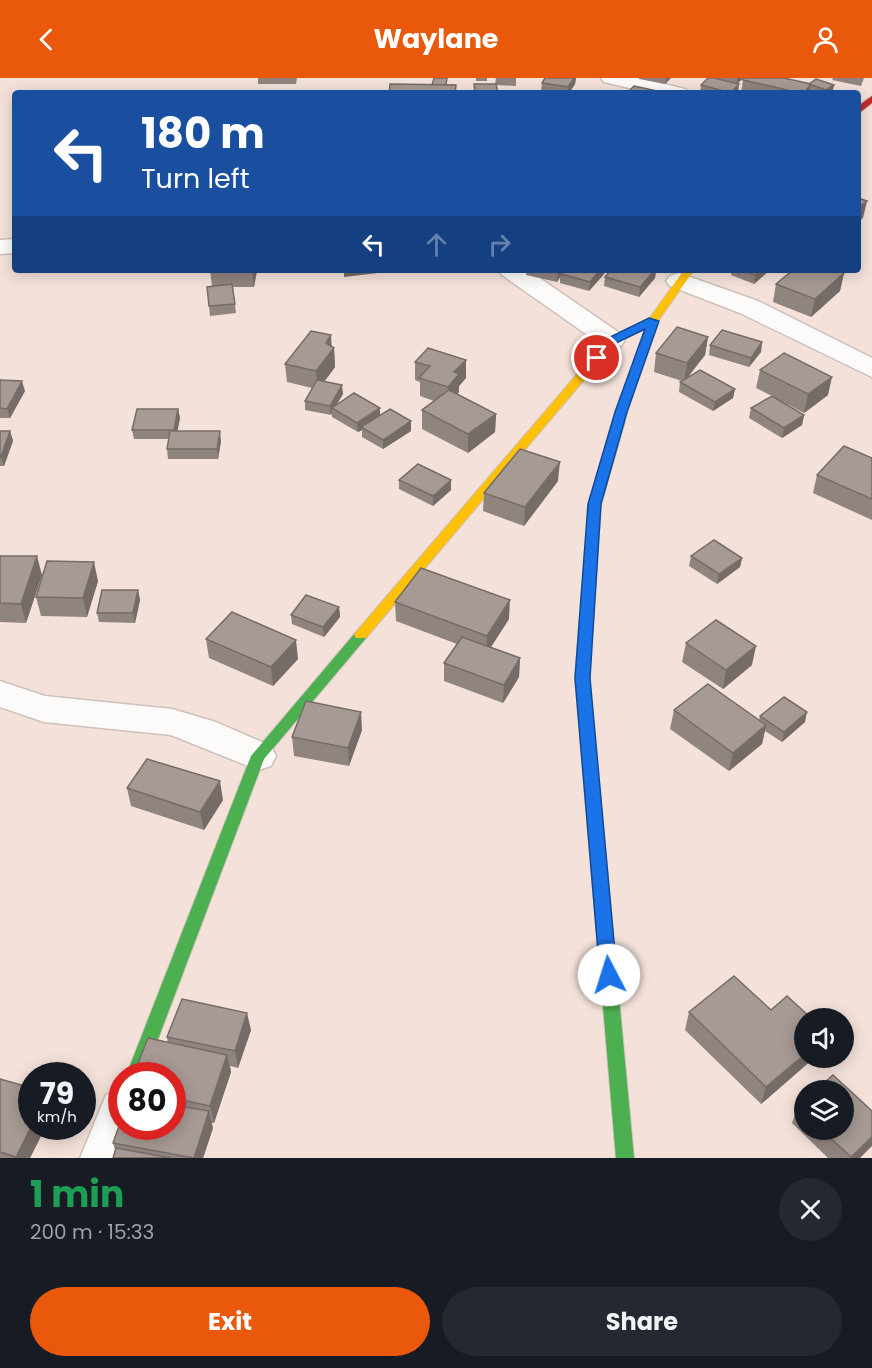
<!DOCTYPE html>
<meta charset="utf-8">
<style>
:root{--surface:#171b24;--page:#242831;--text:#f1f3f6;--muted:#9ea1a6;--accent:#ea580c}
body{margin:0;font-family:Poppins,sans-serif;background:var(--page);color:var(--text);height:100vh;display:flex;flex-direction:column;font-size:22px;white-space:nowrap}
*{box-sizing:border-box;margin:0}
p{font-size:20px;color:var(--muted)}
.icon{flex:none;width:33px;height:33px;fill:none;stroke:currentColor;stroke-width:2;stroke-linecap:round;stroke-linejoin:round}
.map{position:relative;height:1080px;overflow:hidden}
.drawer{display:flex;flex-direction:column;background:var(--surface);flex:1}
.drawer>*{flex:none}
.hud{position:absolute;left:12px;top:12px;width:849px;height:183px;border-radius:6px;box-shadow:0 3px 15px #0003;background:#1a4fa0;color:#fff;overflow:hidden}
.controls{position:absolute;left:794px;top:930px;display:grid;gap:12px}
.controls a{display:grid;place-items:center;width:60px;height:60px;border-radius:50%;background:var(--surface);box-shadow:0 3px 15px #0003;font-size:30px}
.speed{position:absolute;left:18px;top:984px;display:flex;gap:12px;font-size:30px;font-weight:700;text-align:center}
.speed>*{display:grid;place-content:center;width:78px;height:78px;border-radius:50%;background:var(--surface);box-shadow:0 3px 15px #0003;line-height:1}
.speed small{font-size:15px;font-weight:400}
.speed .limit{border:9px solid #d22;background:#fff;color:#111}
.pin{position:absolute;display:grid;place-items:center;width:51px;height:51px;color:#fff;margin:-26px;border:3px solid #fff;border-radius:50%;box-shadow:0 2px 6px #0007}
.me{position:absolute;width:66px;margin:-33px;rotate:355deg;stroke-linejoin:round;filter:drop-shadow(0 0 4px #0008)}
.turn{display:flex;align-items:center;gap:21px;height:126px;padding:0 30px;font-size:27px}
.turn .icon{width:78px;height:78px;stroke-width:2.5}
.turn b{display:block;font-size:42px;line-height:51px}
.lanes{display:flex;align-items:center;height:57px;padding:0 30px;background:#0003;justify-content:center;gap:30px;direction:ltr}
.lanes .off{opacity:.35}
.round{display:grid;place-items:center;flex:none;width:63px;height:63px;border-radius:32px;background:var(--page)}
.summary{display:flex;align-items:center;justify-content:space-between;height:102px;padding:0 30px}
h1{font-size:36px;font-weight:700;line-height:45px;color:#1e9e55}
.primary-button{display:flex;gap:12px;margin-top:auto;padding:12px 30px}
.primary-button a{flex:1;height:69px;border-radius:36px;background:var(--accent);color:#fff;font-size:24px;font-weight:700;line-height:69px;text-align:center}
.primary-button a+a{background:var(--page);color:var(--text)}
header{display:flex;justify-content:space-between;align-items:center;height:78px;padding:0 30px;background:var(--accent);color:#fff;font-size:27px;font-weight:700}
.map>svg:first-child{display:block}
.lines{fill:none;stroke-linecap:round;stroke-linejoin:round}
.street-casing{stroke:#cec0ba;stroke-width:3}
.fast-casing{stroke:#cec0ba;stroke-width:2}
.slow-casing{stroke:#cec0ba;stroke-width:2}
.jam-casing{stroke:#cec0ba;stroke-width:2}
.street{fill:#fdfbf9;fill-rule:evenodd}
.fast{fill:#4caf50;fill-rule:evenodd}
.slow{fill:#ffc107;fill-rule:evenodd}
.jam{fill:#c62828;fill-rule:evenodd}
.wall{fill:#90847f}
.shaded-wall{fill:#756c68}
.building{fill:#a79a94;stroke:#756c68;stroke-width:1.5}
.route{fill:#1a73e8;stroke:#114b97;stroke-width:1.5}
</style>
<header><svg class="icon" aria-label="back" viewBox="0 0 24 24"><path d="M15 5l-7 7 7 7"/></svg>Waylane<svg class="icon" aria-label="person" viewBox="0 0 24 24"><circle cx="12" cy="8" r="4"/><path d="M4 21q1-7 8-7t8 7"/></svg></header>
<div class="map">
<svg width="872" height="1080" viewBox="0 0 872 1080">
<rect width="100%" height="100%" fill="#f4e2da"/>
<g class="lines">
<g class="street-casing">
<g id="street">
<polygon points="601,0 639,0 685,11 689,15 650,15 604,4"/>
<polygon points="15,161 15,175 0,176 0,162"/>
<polygon points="498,192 528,192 621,256 625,262 621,268 612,270 603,268 502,197"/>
<polygon points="679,195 758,223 872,280 872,299 740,235 670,208 666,203 670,198"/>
<polygon points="0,603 45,618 172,631 216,644 271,668 276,678 271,688 258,692 171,657 44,644 0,629"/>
<polygon points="122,1011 122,1048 138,1048 126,1080 80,1080 106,1017"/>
</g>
</g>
<g class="fast-casing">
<g id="fast">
<polygon points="619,339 625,343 601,426 589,600 634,1080 616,1080 575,600 589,426 613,343"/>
<polygon points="361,552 366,554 368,557 366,560 264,681 144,998 126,998 251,678 356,554"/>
</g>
</g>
<g class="slow-casing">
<polygon id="slow" points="684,192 694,192 658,243 623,346 615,346 613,343 645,251 616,264 366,560 356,560 354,557 356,554 608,260 649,241"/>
</g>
<g class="jam-casing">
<polygon id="jam" points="872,18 872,25 858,36 858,28"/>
</g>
<use href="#street" class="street"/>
<use href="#fast" class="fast"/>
<use href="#slow" class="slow"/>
<use href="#jam" class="jam"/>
</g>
<g class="wall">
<polygon points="258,0 297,0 296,6 258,6"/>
<rect x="476" y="0" width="11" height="3"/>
<polygon points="496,0 516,0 516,8 496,7 498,15 474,15 474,6 495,6"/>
<polygon points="545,0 576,0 575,6 569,15 554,15 541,13 542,5"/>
<polygon points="639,0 671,0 665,6 639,1"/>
<polygon points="715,0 744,0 737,6 738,15 700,15 701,7"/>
<polygon points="833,0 864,0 861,8 832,2"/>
<polygon points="743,2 809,6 834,7 832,15 741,15"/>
<polygon points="210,192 257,192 254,209 233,209 236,235 210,238 207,209 212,208"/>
<polygon points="527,192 656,192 655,200 639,219 604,208 605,199 608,195 604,194 604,196 589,213 560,205 560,199 557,204 526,197"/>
<polygon points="732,192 770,192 754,206 731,197"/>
<polygon points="844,195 840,213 811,239 773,224 776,206"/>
<polygon points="708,259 705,277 687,300 735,311 733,320 713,333 679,314 680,304 682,303 654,294 656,275"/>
<polygon points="762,264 761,274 749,289 709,277 710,267"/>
<polygon points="332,269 334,270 335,289 324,304 343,316 337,326 380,330 380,337 411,343 411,353 383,371 362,359 362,352 358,354 332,339 332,335 331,337 305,332 305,323 312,310 287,304 285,286"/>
<polygon points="415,284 466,300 459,308 459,314 457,316 496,336 495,354 468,375 422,351 422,332 434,323 420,318 420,304 415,302"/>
<polygon points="760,292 828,317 804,335 772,318 804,337 802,347 782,360 749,340 751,330 772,318 756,310"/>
<polygon points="0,302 25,313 10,340 0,340"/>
<polygon points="178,331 180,340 177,353 221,363 218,381 168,381 167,371 169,361 134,361 132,352"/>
<polygon points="0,353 10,353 13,363 4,388 0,388"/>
<polygon points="872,380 872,442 813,415 817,397"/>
<polygon points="399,402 451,412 433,428 399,411"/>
<polygon points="558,403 524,448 483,433 484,415"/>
<polygon points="0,478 42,497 26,545 0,544"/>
<polygon points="691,478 742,480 740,489 717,506 689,488"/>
<polygon points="98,503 87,539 41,538 36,519"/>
<polygon points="138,512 140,522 135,545 99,544 97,535"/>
<polygon points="395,524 509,541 490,570 520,580 519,599 503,625 444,603 444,585 457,566 396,543"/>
<polygon points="339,529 340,539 324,559 292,546 291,537"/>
<polygon points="206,561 298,581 273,608 209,580"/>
<polygon points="686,565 752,587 723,611 682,584"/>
<polygon points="674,632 759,642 760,638 805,644 782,664 765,653 762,666 729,693 670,651"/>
<polygon points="362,652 349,688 294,678 292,659"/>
<polygon points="127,710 223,722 204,752 131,728"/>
<polygon points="771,932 804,980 814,980 761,1026 685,952 689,934"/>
<polygon points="251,952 238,990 230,988 231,994 214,1045 211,1045 213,1050 203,1080 113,1080 115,1072 113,1065 172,1048 172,998 167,959"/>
<polygon points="0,1001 32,1048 46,1048 30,1080 0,1080"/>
<polygon points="804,1023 804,1052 843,1052 860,1080 828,1080 792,1045 798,1028"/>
</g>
<g class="shaded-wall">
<polygon points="574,0 576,0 575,6 569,15 568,15 568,9"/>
<polygon points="666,0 671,0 665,6"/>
<polygon points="737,0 744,0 736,6"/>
<polygon points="739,6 738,15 731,15"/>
<polygon points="811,6 809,15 804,15"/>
<polygon points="834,7 832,15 826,15 826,12"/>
<polygon points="867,123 863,140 858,144 858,130"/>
<polygon points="252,192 257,192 254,209"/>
<polygon points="326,192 337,192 326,195"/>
<polygon points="344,192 403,192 344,199"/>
<polygon points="560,192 565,192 561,196 560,199 557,204 558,195"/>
<polygon points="600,192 604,192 604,196 589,213 590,204"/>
<polygon points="655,192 656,192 655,200 639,219 640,209"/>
<polygon points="761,192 770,192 754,206 755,197"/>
<polygon points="844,195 840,213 811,239 815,221"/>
<polygon points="331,257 332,273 334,270 335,289 318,312 316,293 326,265"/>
<polygon points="708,259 705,277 684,304 687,285"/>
<polygon points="762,264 761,274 749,289 751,280"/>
<polygon points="466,282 466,300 459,308 459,314 448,327 448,309 454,294"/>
<polygon points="832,299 828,317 804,335 808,316"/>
<polygon points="22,303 25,313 10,340 7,331"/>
<polygon points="342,307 343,316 334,331 332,330 332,335 331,337 330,328"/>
<polygon points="735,311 733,320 713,333 715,324"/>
<polygon points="380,330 380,340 361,349 362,352 358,354 357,345"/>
<polygon points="178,331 180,340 176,361 174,352"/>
<polygon points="496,336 495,354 468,375 468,356"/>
<polygon points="804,337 802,347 782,360 784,350"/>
<polygon points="411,343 411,353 383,371 383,362"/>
<polygon points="10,353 13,363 4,388 1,379"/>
<polygon points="220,353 221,363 218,381 217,371"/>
<polygon points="560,384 558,403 524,448 525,429"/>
<polygon points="451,402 451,412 433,428 433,418"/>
<polygon points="37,478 42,497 26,545 21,526"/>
<polygon points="742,480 740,489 717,506 719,496"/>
<polygon points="94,484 98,503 87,539 83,520"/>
<polygon points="138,512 140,522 135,545 133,535"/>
<polygon points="510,522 509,541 486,577 487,558"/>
<polygon points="339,529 340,539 324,559 323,549"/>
<polygon points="296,562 298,581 273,608 271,589"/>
<polygon points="756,568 752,587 723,611 726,592"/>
<polygon points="520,580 519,599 503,625 504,607"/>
<polygon points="361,634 362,652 349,688 348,670"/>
<polygon points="807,634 805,644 782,664 784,654"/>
<polygon points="766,647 762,666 729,693 733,675"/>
<polygon points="220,703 223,722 204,752 200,734"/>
<polygon points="247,935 251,952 238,990 235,973"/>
<polygon points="227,977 231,994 214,1045 210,1028"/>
<polygon points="804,977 804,980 814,980 761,1026 766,1009"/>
<polygon points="209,1033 213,1050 203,1080 194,1080"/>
<polygon points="32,1047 32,1048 46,1048 30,1080 17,1080 16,1079"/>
<polygon points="872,1059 872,1068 860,1080 850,1080"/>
</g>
<g class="building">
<polygon points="434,0 447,0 446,7 432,7"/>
<polygon points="545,0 574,0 568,9 542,5"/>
<polygon points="708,0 714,0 739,6 731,15 701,7"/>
<polygon points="744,0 784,0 811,6 804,15 800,15 743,2"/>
<polygon points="816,1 834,7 826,12 809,6"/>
<polygon points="390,6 456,7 455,15 389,15"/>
<polygon points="474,6 496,6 498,15 475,15"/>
<polygon points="634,8 657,13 655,15 627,15"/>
<polygon points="858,120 867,123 858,130"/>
<polygon points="545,192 560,192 558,195"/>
<polygon points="564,192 600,192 590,204 561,196"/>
<polygon points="611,192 655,192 640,209 605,199"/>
<polygon points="743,192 761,192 755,197"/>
<polygon points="793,192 836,192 844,195 815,221 776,206"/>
<polygon points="232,206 235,226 209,228 207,209"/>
<polygon points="677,249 708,259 687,285 656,275"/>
<polygon points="722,252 762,264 751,280 710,267"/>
<polygon points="311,253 331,257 326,265 334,270 316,293 285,286"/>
<polygon points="428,270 466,282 454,294 459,296 448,309 419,300 430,288 415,284"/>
<polygon points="784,275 832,299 808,316 760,292"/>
<polygon points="700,292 735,311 715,324 680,304"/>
<polygon points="0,302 22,303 7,331 0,330"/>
<polygon points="317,302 342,307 330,328 305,323"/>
<polygon points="449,312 496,336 468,356 422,332"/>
<polygon points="354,315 380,330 357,345 332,330"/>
<polygon points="772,318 804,337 784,350 751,330"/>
<polygon points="137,331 178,331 174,352 132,352"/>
<polygon points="390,331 411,343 383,362 361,349"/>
<polygon points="0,353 10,353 1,379 0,379"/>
<polygon points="170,353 220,353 217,371 167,371"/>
<polygon points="844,368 872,380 872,421 817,397"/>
<polygon points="520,371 560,384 525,429 484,415"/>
<polygon points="418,386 451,402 433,418 399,402"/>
<polygon points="714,462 742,480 719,496 691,478"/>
<polygon points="0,478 37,478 21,526 0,525"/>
<polygon points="47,483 94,484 83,520 36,519"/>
<polygon points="421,490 510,522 487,558 395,524"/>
<polygon points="102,512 138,512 133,535 97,535"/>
<polygon points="306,517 339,529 323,549 291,537"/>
<polygon points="232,534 296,562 271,589 206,561"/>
<polygon points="716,542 756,568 726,592 686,565"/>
<polygon points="462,559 520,580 504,607 444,585"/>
<polygon points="708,606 766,647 733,675 674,632"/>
<polygon points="784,619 807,634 784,654 760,638"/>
<polygon points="306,623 361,634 348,670 292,659"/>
<polygon points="147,681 220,703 200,734 127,710"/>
<polygon points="734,898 771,932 787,918 811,940 804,940 804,977 766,1009 689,934"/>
<polygon points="182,921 247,935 235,973 167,959"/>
<polygon points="148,960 227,977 210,1028 172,1020 172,998 133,998"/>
<polygon points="833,997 872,1033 872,1059 851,1079 822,1052 843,1052 843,1012 816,1012"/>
<polygon points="0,1001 32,1010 32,1047 16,1079 0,1074"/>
<polygon points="804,1023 804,1034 798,1028"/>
<polygon points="172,1027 209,1033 194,1080 113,1065 122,1040 122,1048 172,1048"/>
<polygon points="116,1070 171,1080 113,1080"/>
</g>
<polygon class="route" points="649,240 659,243 627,334 601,426 590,600 617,897 615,902 609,905 603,902 600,897 575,600 588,426 615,334 645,251 616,265 601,283 591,280 608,260"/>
</svg>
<div class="controls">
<a><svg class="icon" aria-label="sound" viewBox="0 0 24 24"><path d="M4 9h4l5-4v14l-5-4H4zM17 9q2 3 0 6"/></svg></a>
<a><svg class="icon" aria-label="layers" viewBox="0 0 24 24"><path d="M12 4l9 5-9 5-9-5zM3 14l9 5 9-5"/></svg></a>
</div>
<div class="speed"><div>79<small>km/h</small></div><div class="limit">80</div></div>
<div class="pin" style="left:597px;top:280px;background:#d93025"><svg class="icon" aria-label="arrive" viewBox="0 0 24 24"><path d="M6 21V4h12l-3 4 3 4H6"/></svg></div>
<svg class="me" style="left:609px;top:897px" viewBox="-20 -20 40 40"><circle r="19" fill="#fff"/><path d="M0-13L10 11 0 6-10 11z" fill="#1a73e8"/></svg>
<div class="hud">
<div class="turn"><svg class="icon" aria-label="left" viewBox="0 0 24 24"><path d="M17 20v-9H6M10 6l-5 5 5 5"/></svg><div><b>180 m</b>Turn left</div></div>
<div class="lanes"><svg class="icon" aria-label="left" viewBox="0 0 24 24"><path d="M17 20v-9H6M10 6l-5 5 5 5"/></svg><svg class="icon off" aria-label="ahead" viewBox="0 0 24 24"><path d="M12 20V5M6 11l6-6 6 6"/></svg><svg class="icon off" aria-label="right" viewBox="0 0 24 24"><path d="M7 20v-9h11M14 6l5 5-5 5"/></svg></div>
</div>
</div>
<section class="drawer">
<div class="summary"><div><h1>1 min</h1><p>200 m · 15:33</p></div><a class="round"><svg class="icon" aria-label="close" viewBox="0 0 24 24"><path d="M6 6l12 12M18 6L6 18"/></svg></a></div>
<div class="primary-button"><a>Exit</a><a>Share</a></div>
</section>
